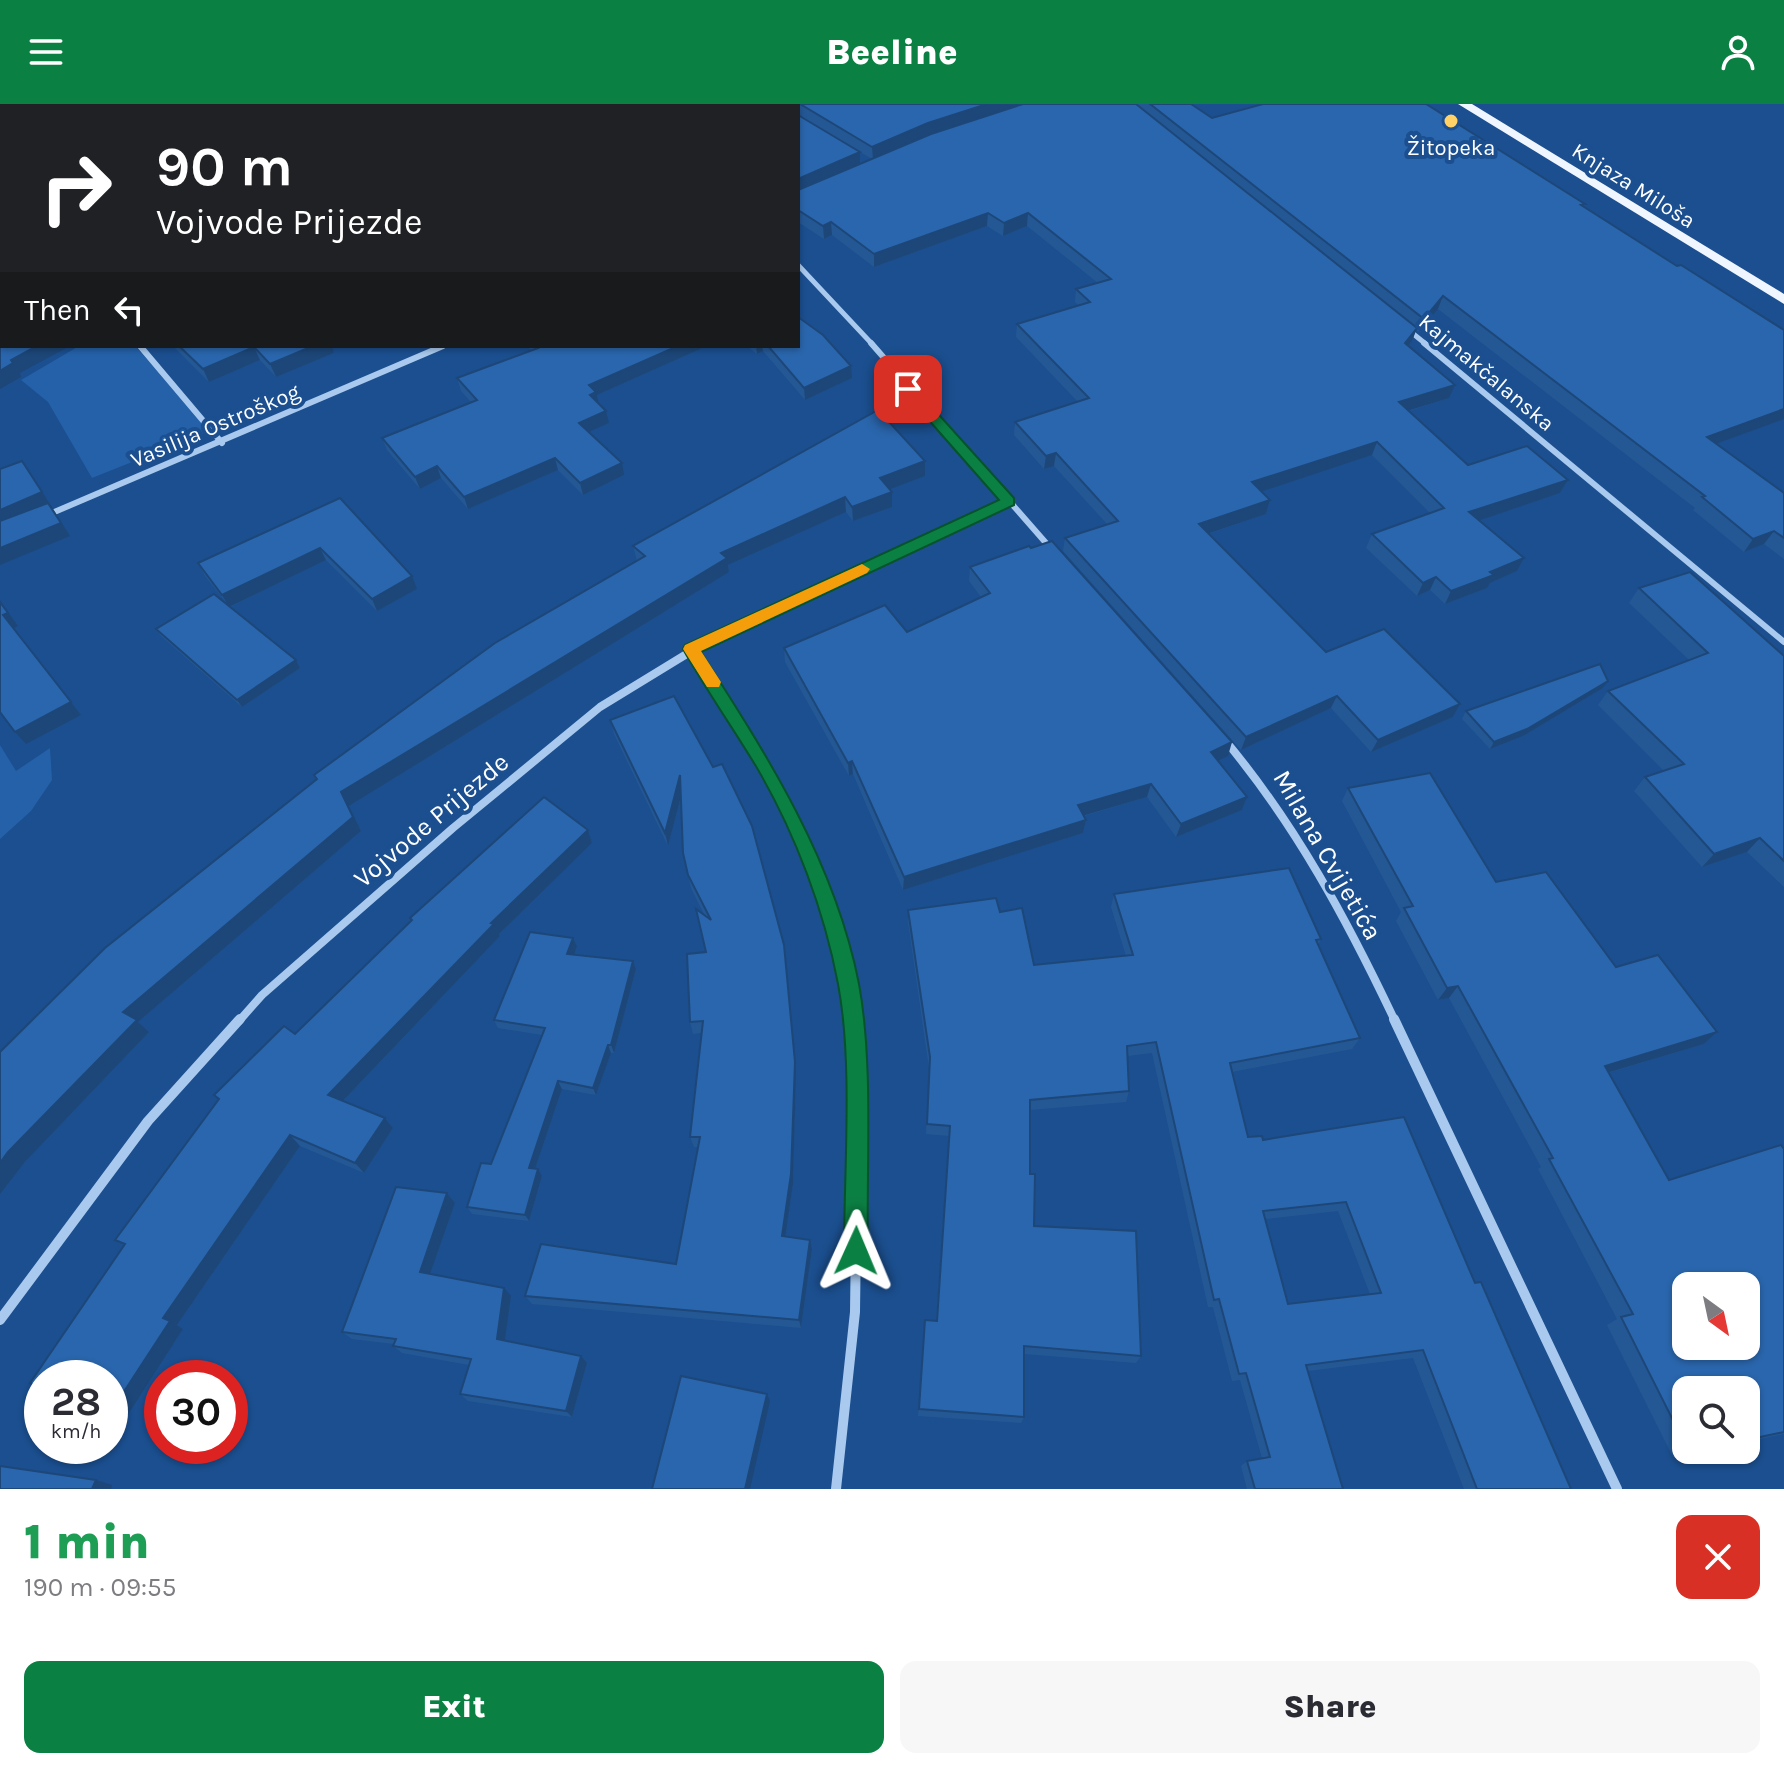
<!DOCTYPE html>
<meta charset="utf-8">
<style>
:root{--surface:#fff;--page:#f7f7f7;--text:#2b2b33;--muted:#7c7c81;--accent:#0b8043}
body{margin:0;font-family:Karla,sans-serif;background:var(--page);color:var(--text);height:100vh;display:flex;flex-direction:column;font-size:30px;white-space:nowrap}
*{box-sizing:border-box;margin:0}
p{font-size:26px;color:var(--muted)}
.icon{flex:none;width:44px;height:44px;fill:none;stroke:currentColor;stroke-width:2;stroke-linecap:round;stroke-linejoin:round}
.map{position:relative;height:1385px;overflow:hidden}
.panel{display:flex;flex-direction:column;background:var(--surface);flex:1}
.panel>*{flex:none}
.top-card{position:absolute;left:0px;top:0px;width:800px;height:244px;box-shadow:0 2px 6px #0004;background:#202124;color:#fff;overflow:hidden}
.needle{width:52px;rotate:147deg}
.controls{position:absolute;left:1672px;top:1168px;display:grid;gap:16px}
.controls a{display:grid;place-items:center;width:88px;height:88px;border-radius:16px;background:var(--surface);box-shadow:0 2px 6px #0004;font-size:40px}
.speed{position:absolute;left:24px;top:1256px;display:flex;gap:16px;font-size:40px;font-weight:700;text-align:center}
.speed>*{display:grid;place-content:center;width:104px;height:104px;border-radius:50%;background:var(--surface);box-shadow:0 2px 6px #0004;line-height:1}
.speed small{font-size:20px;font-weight:400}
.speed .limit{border:12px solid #d22;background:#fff;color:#111}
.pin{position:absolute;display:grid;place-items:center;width:68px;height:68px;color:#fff;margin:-34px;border-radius:16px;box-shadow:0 4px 12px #0006}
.me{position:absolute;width:88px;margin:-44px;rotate:1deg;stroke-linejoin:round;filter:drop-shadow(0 0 6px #0008)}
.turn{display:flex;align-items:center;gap:28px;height:168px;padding:0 24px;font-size:36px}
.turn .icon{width:104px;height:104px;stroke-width:2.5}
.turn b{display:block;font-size:56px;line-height:68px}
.then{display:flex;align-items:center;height:76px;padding:0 24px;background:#0003;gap:16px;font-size:30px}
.round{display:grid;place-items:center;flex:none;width:84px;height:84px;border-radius:16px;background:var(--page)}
.summary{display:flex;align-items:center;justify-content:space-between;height:136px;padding:0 24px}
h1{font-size:48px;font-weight:800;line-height:60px;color:#1e9e55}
.cta{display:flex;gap:16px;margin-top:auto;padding:16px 24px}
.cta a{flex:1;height:92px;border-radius:16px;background:var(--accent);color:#fff;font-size:32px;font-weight:800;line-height:92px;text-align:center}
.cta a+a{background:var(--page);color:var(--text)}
header{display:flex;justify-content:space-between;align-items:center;height:104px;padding:0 24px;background:var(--accent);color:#fff;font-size:36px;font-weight:800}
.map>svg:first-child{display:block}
.green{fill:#2461a8}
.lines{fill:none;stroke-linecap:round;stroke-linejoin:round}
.minor-far3{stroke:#a9c9ee;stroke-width:5}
.minor-far2{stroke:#a9c9ee;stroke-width:6}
.minor-far1{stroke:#a9c9ee;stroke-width:8}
.minor{stroke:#a9c9ee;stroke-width:10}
.primary{fill:#f0f6ff;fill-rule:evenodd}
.wall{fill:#245895;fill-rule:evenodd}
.shaded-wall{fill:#1d4779}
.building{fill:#2a66ad;stroke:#1d4779;stroke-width:2;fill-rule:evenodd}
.route{fill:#0b8043;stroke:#07532c;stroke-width:2}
.slow{fill:#f59e0b}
.poi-dot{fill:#ffd166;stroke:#1b4f8f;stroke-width:3}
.labels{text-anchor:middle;stroke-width:8;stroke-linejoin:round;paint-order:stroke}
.far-poi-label{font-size:22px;fill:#fff;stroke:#1b4f8f}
.far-street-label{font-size:22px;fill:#fff;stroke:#1b4f8f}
.street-label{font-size:26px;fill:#fff;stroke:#1b4f8f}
</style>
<header><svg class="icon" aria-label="menu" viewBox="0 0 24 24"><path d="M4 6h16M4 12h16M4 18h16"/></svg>Beeline<svg class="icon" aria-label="person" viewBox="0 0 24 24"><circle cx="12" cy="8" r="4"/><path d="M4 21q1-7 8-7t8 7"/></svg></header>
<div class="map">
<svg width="1784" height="1385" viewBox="0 0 1784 1385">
<rect width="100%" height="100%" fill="#1b4f8f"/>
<g class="green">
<polygon points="79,242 135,242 212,326 92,374 48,298 21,276"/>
<polygon points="0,641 16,667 50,644 52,676 31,707 0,735"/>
</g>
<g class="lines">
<g class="minor-far3">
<polyline points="798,161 873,241"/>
<polyline points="1406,224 1427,241"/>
</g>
<g class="minor-far2">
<polyline points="871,239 1053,447"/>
<polyline points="1424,239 1784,538"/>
<polyline points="140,242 222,339"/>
<polyline points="45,412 443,242"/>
<polyline points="699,542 1008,398"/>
</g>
<g class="minor-far1">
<path d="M691,545c71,113 153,234 160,372"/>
<path d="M1224,635c72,86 123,181 171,282"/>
<polyline points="239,917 262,891 453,724 600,603 703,540"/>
</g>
<g class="minor">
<polyline points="1394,915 1617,1385"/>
<polyline points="0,1216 148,1017 240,915"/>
<polyline points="836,1385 855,1208 857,1057 851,915"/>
</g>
<polygon class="primary" points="1458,0 1472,0 1784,190 1784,200"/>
</g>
<g class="wall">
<path d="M193,0h998l21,14 373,86 -1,3 132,237 68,49v66l-20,-15 -20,8 -51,-42 2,-2 -257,-199 -19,23 -3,-2 -4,11 -4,5 41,52 -40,13 59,54 100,15 -8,13 -81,27 45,38 -7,13 -27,12 -3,5 -42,16 -15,-14 -13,6 -51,-48 6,-14 58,-21 -58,-58 -111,36 9,9 -4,14 -58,20 118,118 134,52 -7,13 -82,35 -40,-44 -90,42 -178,-199 2,-13 42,-14 -53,-58 -10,3 -30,-34 1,-13 63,-20 -62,-65 1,-13 62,-18 -4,-4 1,-13 22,-6 -71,-57 -24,10 -16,-10 -113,41 -42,-32 -8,4 -26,-17v-116zM799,12l73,43 -12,5v-12z"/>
<polygon points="173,242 332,242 334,249 276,273 260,256 209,278"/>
<polygon points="527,242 707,242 597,291 599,300 609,319 588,328 624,371 583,391 558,366 468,405 441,374 420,385 387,346 382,334 471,298 461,287 457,274 531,246"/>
<polygon points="747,242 798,242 852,274 805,296 763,247 757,250"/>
<polygon points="925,372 889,385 892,403 853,417 846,408 728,461 729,468 349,702 361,727 138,918 149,928 24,1059 0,948 637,457 633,442"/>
<polygon points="340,394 417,485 377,507 326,456 230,503 296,556 300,564 242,603 161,532 156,525 229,502 205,472 198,459"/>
<polygon points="970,463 1228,652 1218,656 1247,693 1242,706 1176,733 1147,693 1084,712 1086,716 1083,729 903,786 853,670 849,672 785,558 784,544 907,528 981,493 969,477"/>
<polygon points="1639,484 1784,552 1784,783 1747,748 1702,763 1634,687 1645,673 1664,667 1598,601 1608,587 1689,556 1629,499"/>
<polygon points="1608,577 1603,584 1523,632 1490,645 1462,615 1466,607"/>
<polygon points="674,592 786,854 796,969 793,1080 785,1133 810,1136 812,1145 801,1224 532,1200 525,1192 676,1160 698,1043 694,1043 690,1033 701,929 693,930 690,918 706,848 705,812 691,784 683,749 681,693 668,742 614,630 610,616"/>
<polygon points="1348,684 1496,778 1616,863 1717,928 1704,940 1608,969 1669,1076 1784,1045 1784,1330 1746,1338 1746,1286 1686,1286 1686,1346 1707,1346 1673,1353 1607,1221 1617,1215 1538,1065 1541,1063 1449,894 1438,896 1396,817 1401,808 1342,697"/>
<polygon points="588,726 592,739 499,830 500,832 343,997 385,1014 393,1024 364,1069 300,1042 177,1221 183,1225 124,1317 110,1311 110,1274 124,1141 115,1136 219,996 214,991 295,930 412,817 410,814"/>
<path d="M1114,790l207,45 -3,6 42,93 -8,11 -120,23 16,65 15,3 212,143 96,206h-107l-51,-131 -105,13 35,118h-96l-6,-23 6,-5 15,-3 -22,-78 -8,1 -19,-74h-5l-56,-254 -24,3 1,35 -3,11 -96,8v64l4,52 107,130 -5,7 -112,-9v63l-3,6 -103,-7 7,-96 11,1 13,-185 -23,-2 3,-66 -21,-146v-12l92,2 34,53 92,-9 -15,-49zM1338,1107l32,83 -82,10 -23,-85z"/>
<polygon points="573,834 577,842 573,851 633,857 636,865 614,949 611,949 596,991 562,985 535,1065 542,1072 529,1117 472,1110 467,1103 491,1060 542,931 498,924 494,916"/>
<polygon points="447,1089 455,1099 430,1170 511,1192 504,1237 587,1259 572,1313 468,1297 460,1290 469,1261 402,1249 393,1242 394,1240 352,1235 342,1228"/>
</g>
<g class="shaded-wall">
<polygon points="95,0 138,0 130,2 92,2"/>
<polygon points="987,0 1025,0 873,56 872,43 928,19"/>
<polygon points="860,48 860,61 798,88 798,75"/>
<polygon points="2,54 2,71 0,72 0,55"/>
<polygon points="988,109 987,122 874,163 874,150"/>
<polygon points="1028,109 1027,122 1003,132 1004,119"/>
<polygon points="831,118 832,131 824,135 823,122"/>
<polygon points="1443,192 1438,205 1419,228 1424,215"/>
<polygon points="1417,224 1412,237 1400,252 1405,239"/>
<polygon points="37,242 70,242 20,269 21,273 0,285 0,267 11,256"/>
<polygon points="313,242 332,242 334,249 276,273 270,260"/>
<polygon points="678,242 707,242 597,291 599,300 592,303 589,281"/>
<polygon points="756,242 762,242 763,247 757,250"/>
<polygon points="254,243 260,256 209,278 203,265"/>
<polygon points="851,262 852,274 805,296 804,284"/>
<polygon points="1455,281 1449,294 1394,311 1399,298"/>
<polygon points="1784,305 1784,315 1699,346 1707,333"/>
<polygon points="606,307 609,319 582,331 579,319"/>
<polygon points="1377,338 1372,351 1248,392 1252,378"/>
<polygon points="1056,349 1054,362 1044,365 1046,352"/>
<polygon points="555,354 558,366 468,405 464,393"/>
<polygon points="925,357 925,372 880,389 880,374"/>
<polygon points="622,359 624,371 583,391 580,379"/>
<polygon points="437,362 441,374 420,385 415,373"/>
<polygon points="31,370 70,432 0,461 0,406"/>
<polygon points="1568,376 1560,389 1463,422 1469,408"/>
<polygon points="892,388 892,403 853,417 852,403"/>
<polygon points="845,393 846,408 728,461 729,468 349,702 361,727 138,918 149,928 24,1059 0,1090 0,1059 123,908 341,688 721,449"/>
<polygon points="1270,396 1266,410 1195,434 1199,420"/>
<polygon points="1774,427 1764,440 1744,448 1753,435"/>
<polygon points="320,444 326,456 229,503 222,491"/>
<polygon points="1524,454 1517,467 1490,479 1487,484 1445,500 1451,487 1490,468"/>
<polygon points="412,472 417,485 377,507 372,495"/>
<polygon points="1436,473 1430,486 1417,492 1423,479"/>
<polygon points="0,497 18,522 14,524 81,611 26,640 15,628 3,511"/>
<polygon points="296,556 300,564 242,603 237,596"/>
<polygon points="1608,577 1603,584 1523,632 1490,645 1494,638"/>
<polygon points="1337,592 1331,604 1241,646 1246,633"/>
<polygon points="1460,600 1453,613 1371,648 1378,636"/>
<polygon points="1232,638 1228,652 1207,662 1211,648"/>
<polygon points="852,657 853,670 849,672 848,659"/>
<polygon points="680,671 683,685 668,742 665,729"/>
<polygon points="1151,680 1147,693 1075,714 1078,701"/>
<polygon points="1247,693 1242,706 1176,733 1181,720"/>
<polygon points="1086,716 1083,729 903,786 904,773"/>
<polygon points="588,726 592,739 499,830 500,832 338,1002 328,991 491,819"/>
<polygon points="1760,734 1747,748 1702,763 1714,750"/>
<polygon points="573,834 577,842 571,859 567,850"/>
<polygon points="786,854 796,969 793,1080 784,1142 782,1132"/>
<polygon points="633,857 636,865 614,949 611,941"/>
<polygon points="1458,882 1449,894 1438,896 1447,884"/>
<polygon points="1717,928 1704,940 1593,973 1605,962"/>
<polygon points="608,941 611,949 596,991 593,984"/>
<polygon points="558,977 562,985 533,1071 529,1064"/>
<polygon points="385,1014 393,1024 364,1069 355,1059"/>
<polygon points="290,1031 300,1042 177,1221 183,1225 124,1317 110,1311 163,1214"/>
<polygon points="538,1065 542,1072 529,1117 525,1111"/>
<polygon points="447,1089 455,1099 428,1176 420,1168"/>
<polygon points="810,1136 812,1145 801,1224 799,1216"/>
<polygon points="504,1184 511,1192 504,1242 497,1235"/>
<polygon points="581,1252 587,1259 572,1313 566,1307"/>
<polygon points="767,1290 770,1297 750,1385 745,1385"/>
<polygon points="96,1376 112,1381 111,1385 92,1385"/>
</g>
<g class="building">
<polygon points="0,0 95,0 92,2 2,2 2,54 0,55"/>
<polygon points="193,0 797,0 793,2 193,2"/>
<polygon points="800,0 987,0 928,19 872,43"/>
<polygon points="1023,0 1136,0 1417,224 1405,239 1455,281 1399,298 1468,361 1527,342 1568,376 1469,408 1524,454 1490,468 1494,471 1451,487 1436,473 1423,479 1372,430 1444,404 1377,338 1252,378 1270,396 1199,420 1326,548 1384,525 1460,600 1378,636 1337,592 1246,633 1065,434 1118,417 1056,349 1046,352 1015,318 1089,294 1017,220 1090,198 1076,185 1111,175 1028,109 1004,119 988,109 874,150 831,118 823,122 798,106 798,86 931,30"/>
<polygon points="1150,0 1191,0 1212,14 1263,0 1426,0 1585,100 1581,101 1677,162 1681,161 1784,226 1784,305 1707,333 1784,389 1784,434 1774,427 1753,435 1702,393 1705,392 1443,192 1424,215"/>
<polygon points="798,11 860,48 798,75"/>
<polygon points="0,99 2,99 2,242 37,242 11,256 13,259 0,267"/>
<polygon points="798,213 823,231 851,262 804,284 768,242 798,242"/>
<polygon points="179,242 313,242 270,260 254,243 203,265"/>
<polygon points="536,242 678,242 589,281 596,288 590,291 606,307 579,319 622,359 580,379 555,354 464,393 437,362 415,373 382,334 477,296 457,274 538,244"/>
<polygon points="878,306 925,357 880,374 892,388 852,403 845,393 721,449 727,454 341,688 353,713 123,908 137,916 8,1048 0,1059 0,948 105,844 317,675 314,671 495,539 645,452 633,442"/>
<polygon points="22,357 42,388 0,406 0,365"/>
<polygon points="340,394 412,472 372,495 320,444 222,491 198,459"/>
<polygon points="48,399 61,419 0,444 0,417"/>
<polygon points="1052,437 1232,638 1211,648 1247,693 1181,720 1151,680 1078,701 1086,716 904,773 852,657 848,659 784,544 885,501 907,528 990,489 970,463 1029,442 1031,444"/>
<polygon points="1690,468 1784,552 1784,757 1760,734 1714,750 1645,673 1684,660 1608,587 1708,549 1639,484"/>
<polygon points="214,490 296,556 237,596 156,525"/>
<polygon points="0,498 8,509 3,511 71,598 15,628 0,608"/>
<polygon points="1600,560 1608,577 1527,625 1494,638 1466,607"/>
<polygon points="674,592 713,663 722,660 752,722 784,841 795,958 791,1070 782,1132 810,1136 799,1216 525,1192 541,1140 676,1160 700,1033 690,1033 703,917 690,918 687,850 706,848 696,805 711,816 688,771 683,749 680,671 665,729 610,616"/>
<path d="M1430,669l66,109 50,-10 70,95 42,-12 59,77 -112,34 64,114 112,-35 3,4v283l-38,8v-50h-60v56l-65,-129 12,-3 -84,-155 4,-1 -95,-172 -11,2 -43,-80 9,-2 -65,-118zM1686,1182h60v60h-60z"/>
<polygon points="544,693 588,726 491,819 494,820 328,991 385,1014 355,1059 290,1031 163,1214 170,1217 110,1309 110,1274 42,1274 42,1284 30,1279 125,1140 115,1136 219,995 214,991 284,922 295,930 412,816 410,814"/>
<path d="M1289,764l32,71 -5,1 44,98 -130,25 18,74 14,-1 1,4 141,-23 71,166 6,-1 90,207h-94l-54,-139 -117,15 37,124h-88l-8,-28 23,-4 -24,-84 -7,1 -20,-75 -5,1 -58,-258 -29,4 2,45 -99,9v74h5l-1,52 102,5 5,125 -117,-10v71l-105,-8 6,-89 12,1 13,-195 -23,-2 3,-67 -22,-147 88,-12 4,14 22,-4 12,57 99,-10 -19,-61zM1346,1098l35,91 -93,11 -25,-93z"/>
<polygon points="530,828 573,834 567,850 633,857 611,941 608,941 593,984 558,977 529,1064 538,1065 525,1111 467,1103 481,1059 491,1060 545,924 494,916"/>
<polygon points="396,1083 447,1089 420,1168 504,1184 497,1235 581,1252 566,1307 460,1290 471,1255 393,1242 396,1235 342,1228"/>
<polygon points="681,1272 767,1290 745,1385 652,1385"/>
<polygon points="0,1362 96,1376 92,1385 0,1385"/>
</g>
<path class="route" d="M904,282h9l101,112v7l-313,147c66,103 134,209 158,332 15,82 7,183 9,267l-4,9 -8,3 -8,-3 -4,-9c0,-81 9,-188 -6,-267 -14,-74 -43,-151 -81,-216 -24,-40 -51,-78 -74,-119l2,-4 314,-145 -95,-108z"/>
<polygon class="slow" points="862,460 870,465 867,469 701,547 721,578 719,583 707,583 683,545 685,541"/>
<circle class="poi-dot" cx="1451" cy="17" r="8"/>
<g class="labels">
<g class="far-poi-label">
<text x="1451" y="51">Žitopeka</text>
</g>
<g class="far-street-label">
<text transform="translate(1634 81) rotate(32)" y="8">Knjaza Miloša</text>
<text transform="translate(1487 268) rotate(40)" y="8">Kajmakčalanska</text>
<text transform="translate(215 321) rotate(-23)" y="8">Vasilija Ostroškog</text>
</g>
<g class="street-label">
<text transform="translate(431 716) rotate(-40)" y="9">Vojvode Prijezde</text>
<text transform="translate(1328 751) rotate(60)" y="9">Milana Cvijetića</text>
</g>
</g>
</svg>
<div class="controls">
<a><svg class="needle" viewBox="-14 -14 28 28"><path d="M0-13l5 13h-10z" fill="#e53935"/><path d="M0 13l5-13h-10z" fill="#7c7c81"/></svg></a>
<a><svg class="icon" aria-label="search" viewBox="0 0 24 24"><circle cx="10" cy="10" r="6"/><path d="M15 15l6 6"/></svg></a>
</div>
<div class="speed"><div>28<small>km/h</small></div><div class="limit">30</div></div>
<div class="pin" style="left:908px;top:285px;background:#d93025"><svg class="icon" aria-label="arrive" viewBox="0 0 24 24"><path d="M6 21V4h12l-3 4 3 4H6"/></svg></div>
<svg class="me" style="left:856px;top:1147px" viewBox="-20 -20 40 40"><path d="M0-17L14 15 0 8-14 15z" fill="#0b8043" stroke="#fff" stroke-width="4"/></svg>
<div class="top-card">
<div class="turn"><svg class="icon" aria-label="right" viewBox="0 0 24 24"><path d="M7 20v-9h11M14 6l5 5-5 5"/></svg><div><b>90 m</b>Vojvode Prijezde</div></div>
<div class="then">Then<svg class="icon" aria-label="left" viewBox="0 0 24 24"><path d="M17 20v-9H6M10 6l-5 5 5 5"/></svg></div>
</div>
</div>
<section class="panel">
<div class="summary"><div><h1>1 min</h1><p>190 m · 09:55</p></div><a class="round" style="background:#d93025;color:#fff"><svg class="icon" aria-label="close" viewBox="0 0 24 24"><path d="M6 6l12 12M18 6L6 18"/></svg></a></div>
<div class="cta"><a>Exit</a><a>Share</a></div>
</section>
